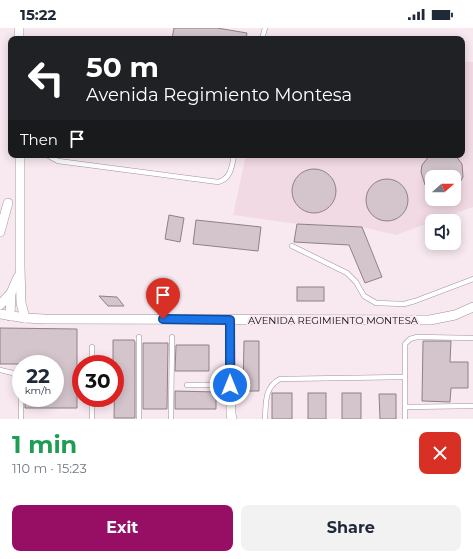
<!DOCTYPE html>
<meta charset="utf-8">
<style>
:root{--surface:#fff;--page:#f2f2f3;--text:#1f2937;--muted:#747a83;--accent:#960f65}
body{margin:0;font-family:Montserrat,sans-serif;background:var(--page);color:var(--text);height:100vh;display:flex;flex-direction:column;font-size:15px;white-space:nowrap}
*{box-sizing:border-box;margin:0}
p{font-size:13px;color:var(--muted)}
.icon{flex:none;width:22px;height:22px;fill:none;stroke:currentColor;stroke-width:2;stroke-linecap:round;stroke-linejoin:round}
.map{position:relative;height:391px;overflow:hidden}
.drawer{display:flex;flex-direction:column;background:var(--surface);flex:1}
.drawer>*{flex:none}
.banner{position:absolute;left:8px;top:8px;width:457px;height:122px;border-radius:8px;box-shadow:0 2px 10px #0003;background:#202124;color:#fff;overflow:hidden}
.needle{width:26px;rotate:69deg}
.controls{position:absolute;left:425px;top:142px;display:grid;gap:8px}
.controls a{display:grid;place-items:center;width:36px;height:36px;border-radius:8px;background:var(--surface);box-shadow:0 2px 10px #0003;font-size:20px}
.speed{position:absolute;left:12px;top:327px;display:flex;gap:8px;font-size:20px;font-weight:700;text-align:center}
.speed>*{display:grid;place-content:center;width:52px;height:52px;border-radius:50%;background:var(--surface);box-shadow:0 2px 10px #0003;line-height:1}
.speed small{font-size:10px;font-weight:400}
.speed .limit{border:6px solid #d22;background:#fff;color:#111}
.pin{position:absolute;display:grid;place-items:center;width:34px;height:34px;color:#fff;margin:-41px -17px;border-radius:50% 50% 50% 0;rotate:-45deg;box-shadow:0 0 4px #0007}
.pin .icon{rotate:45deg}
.me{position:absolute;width:44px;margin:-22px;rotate:0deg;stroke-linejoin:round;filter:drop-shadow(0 0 3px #0008)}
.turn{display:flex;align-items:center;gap:14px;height:84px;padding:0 12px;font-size:18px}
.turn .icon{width:52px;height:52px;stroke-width:2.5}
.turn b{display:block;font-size:28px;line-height:34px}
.then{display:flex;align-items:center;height:38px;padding:0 12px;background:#0003;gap:8px;font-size:15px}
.round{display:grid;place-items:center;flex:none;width:42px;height:42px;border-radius:8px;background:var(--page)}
.head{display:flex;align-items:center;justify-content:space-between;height:68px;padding:0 12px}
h1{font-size:24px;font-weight:700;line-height:30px;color:#1e9e55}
.action{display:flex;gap:8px;margin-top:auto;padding:8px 12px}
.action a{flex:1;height:46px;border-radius:8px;background:var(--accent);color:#fff;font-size:16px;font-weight:700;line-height:46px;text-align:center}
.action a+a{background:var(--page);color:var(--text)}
.status{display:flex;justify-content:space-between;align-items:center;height:28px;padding:0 20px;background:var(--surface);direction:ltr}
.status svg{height:11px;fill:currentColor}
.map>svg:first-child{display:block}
.built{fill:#f2dae5;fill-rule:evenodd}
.building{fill:#d4c5cc;stroke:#8e8086}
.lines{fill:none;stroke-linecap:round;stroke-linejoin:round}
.service-casing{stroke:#a19399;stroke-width:5.5}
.minor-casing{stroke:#a19399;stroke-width:10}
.service{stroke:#fff;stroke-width:4.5}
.minor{stroke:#fff;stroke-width:9}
.route-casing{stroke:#114b97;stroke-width:10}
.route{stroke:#1a73e8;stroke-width:7}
.labels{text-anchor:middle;stroke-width:4;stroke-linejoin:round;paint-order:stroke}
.street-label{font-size:10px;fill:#120d0f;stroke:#f8e9f0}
</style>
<div class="status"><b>15:22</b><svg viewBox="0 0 49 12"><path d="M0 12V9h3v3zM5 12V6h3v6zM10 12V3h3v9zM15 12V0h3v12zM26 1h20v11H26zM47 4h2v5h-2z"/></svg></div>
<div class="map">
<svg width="473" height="391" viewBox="0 0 473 391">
<rect width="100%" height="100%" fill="#f8e9f0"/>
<path class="built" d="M462,34h11v145l-77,28 -34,-8 -65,-3 -64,-9 13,-60h216zM432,149h22v22h-22z"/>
<g class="building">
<polygon points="174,0 217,0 247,5 246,11 172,11"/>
<polygon points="430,127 455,127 462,136 463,149 454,164 454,149 432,149 432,164 425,157 421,144 422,137"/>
<circle cx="314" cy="163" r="22"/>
<circle cx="387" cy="172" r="21"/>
<polygon points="169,187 184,190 180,214 165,211"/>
<polygon points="196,192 261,199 258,223 193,216"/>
<polygon points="297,196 362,199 382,249 365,255 349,217 294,214"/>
<rect x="297" y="259" width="27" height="14"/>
<polygon points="99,268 117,269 124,278 108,278"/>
<polygon points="0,300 77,301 77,380 25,380 25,370 55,370 55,336 0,336"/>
<polygon points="113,312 134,312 135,314 135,390 114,390 115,336 113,336"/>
<polygon points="244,313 259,313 259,363 243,363"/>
<polygon points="423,313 451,313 450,334 468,334 468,360 451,360 450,374 422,373"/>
<polygon points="143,315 168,315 167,381 143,381"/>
<polygon points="176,317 209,317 209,343 175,343"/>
<polygon points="175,363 216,364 216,381 175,381"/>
<rect x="272" y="365" width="20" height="26"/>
<rect x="308" y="365" width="18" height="26"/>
<rect x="342" y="365" width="19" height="26"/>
<polygon points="379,366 396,366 396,391 380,391"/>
</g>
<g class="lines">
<g class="service-casing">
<g id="service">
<polyline points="262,11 265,0"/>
<path d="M47,127l11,6 160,21c13,-3 14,-16 16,-27"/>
<polyline points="292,218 347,245 356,254 364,268 376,275 404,276 415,273 473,251"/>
<polyline points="139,309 139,391"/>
<polyline points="92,319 92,336"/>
<polyline points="0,342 13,345 21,356"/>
<polyline points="187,357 230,357"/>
<polyline points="92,370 92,391"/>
<polyline points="405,379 473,378"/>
<polyline points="21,391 21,370"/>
<polyline points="171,391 172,309"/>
<path d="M265,391c1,-15 -1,-32 15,-40l125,-2"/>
<polyline points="405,391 405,316 410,311 417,309 473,310"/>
</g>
</g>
<g class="minor-casing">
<g id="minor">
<polyline points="19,0 19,11"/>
<polyline points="20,127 20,239 21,275 25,290"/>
<polyline points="0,204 8,175"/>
<polyline points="0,277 11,265 18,249"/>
<polyline points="0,286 25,290 44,291 430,292 455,287 473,279"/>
<polyline points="10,288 11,265"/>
<polyline points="230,292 231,386 232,391"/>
</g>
</g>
<use href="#service" class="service"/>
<use href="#minor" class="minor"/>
</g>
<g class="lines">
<g class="route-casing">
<polyline id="route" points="163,291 230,292 230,357"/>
</g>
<use href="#route" class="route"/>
</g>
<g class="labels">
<g class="street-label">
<text x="333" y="296">AVENIDA REGIMIENTO MONTESA</text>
</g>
</g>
</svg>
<div class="controls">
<a><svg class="needle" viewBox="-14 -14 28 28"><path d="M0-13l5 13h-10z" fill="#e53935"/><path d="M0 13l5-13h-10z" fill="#747a83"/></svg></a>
<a><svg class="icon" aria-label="sound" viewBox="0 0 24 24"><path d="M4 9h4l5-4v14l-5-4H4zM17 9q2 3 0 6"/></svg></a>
</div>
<div class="speed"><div>22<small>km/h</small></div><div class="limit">30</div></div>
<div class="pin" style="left:163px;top:291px;background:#d93025"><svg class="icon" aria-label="arrive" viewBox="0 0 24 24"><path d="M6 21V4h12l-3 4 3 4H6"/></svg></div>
<svg class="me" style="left:230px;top:357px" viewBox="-20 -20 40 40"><circle r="17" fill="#1a73e8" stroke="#fff" stroke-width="3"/><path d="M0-11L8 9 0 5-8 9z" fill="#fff"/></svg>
<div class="banner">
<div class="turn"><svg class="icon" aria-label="left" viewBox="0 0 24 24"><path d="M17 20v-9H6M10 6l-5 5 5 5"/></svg><div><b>50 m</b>Avenida Regimiento Montesa</div></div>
<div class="then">Then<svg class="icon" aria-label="arrive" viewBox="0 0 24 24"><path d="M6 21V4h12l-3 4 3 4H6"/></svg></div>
</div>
</div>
<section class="drawer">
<div class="head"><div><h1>1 min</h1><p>110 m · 15:23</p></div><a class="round" style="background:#d93025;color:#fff"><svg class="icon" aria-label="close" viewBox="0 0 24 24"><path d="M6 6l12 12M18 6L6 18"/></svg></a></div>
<div class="action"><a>Exit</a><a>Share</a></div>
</section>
